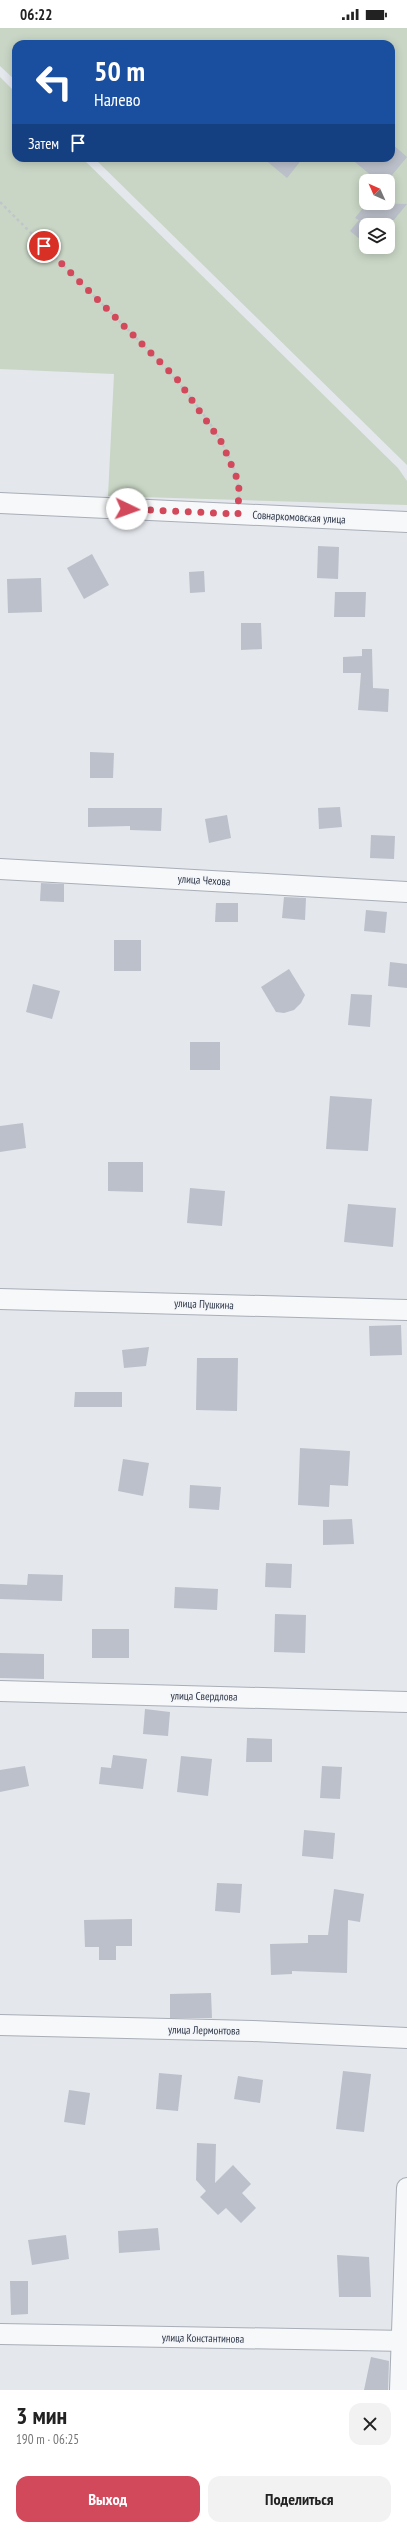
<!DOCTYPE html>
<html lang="ru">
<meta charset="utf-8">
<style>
:root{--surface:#fff;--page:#f2f2f2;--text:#222;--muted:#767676;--accent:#d1495b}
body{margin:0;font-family:"PT Sans Narrow",sans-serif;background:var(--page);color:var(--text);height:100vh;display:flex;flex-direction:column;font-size:15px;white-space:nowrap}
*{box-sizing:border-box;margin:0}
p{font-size:13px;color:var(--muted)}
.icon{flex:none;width:22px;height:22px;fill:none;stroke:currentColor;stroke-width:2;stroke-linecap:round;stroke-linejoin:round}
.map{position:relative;height:2362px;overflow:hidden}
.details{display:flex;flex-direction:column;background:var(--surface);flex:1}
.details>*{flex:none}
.hud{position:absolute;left:12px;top:12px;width:383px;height:122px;border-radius:12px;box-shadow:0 2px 10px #0003;background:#1a4fa0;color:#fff;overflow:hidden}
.needle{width:26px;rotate:315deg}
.controls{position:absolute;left:359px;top:146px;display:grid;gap:8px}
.controls a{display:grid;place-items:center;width:36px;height:36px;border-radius:8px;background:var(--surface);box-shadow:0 2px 10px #0003;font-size:20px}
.pin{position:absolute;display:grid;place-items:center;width:34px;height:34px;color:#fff;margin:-17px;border:2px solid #fff;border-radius:50%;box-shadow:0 1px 4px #0007}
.me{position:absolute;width:44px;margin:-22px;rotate:93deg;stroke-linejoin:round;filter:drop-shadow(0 0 3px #0008)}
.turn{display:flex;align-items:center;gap:14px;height:84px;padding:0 16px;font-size:18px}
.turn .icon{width:52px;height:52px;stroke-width:2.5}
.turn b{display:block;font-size:28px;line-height:34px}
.then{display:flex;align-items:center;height:38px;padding:0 16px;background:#0003;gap:8px;font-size:15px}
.round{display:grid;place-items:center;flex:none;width:42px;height:42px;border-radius:12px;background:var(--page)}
.overview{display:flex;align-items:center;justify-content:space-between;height:68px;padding:0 16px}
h1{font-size:24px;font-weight:700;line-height:30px}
.button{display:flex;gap:8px;margin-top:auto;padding:8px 16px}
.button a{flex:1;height:46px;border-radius:12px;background:var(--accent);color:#fff;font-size:16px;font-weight:700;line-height:46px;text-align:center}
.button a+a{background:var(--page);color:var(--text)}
.status{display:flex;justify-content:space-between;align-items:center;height:28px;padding:0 20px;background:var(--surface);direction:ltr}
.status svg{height:11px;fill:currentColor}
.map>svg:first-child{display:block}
.green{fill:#c9d6c5;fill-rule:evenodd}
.building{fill:#bbc0ca}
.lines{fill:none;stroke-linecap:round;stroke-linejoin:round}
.minor-casing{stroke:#a9aeb7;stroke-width:22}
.path{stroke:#c2c5cb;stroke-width:2.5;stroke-dasharray:3 3;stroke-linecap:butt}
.minor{stroke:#f7f8fa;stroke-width:20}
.route{stroke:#d1495b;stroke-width:7;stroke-dasharray:0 12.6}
.labels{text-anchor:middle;stroke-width:3;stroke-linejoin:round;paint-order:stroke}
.street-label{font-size:11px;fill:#2b3445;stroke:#f4f6f9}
</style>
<div class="status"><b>06:22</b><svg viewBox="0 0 49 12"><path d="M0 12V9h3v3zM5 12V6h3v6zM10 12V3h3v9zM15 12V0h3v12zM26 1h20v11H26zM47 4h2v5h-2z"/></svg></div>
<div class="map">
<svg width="407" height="2362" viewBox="0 0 407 2362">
<rect width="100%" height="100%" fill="#e4e7ec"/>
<g class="green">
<path d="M0,0h407v437l-313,-307h297v-114h-375v37l-16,-15zM366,153h22v22h-22zM366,197h22v22h-22z"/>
<polygon points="0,49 16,65 16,130 82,130 398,440 407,453 407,477 108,468 114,346 0,341"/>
</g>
<g class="building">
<polygon points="391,115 407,129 387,153 378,153 350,130 391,130"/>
<polygon points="263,130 303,130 287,150"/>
<polygon points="367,175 407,176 388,199 388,197 366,197 366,216 350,203 359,192 355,190"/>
<polygon points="318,518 339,519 338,551 317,550"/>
<polygon points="92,526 109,557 84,571 67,540"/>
<polygon points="204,543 205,564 190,565 189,544"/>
<polygon points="41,550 42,584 8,585 7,551"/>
<polygon points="335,564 366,564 365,589 334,589"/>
<polygon points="241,595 261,595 262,621 241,622"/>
<polygon points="362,621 372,621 373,660 389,661 388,684 358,682 361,645 343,645 343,629 362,628"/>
<polygon points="90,724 114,725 113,750 90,750"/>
<polygon points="340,779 342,799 319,801 318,780"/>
<polygon points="88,780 162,780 161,803 130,802 130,798 88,799"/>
<polygon points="227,787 231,810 209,815 205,791"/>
<polygon points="371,807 395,808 394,831 370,830"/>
<polygon points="41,855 64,856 64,874 40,873"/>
<polygon points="284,869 306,870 305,892 282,890"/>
<polygon points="216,875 238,875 238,894 215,894"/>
<polygon points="366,882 387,884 385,905 364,903"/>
<rect x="114" y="912" width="27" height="31"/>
<polygon points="390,934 407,936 407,960 388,958"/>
<polygon points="289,941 305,967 301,975 294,982 284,985 276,984 261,959"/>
<polygon points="33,956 60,963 52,991 26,984"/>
<polygon points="351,966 372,967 370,999 348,997"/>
<rect x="190" y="1014" width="30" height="28"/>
<polygon points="330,1068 372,1071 368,1123 326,1121"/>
<polygon points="23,1095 26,1120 0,1124 0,1098"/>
<polygon points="108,1134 143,1134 143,1164 108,1163"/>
<polygon points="190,1160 225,1163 222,1198 187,1195"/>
<polygon points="348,1176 396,1180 393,1219 344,1214"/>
<polygon points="401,1297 402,1327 370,1328 369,1298"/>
<polygon points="149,1319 146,1338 124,1340 122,1322"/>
<polygon points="197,1330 238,1330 237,1383 196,1382"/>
<polygon points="75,1364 122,1364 122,1379 74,1379"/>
<polygon points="300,1420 350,1423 348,1458 330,1457 329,1479 298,1477"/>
<polygon points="123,1431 149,1435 143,1468 118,1463"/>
<polygon points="190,1457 221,1459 219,1482 189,1480"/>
<polygon points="352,1491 354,1516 323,1517 323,1492"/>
<polygon points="266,1535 292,1536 291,1560 265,1559"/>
<polygon points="28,1546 63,1547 62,1573 0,1571 0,1556 27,1557"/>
<polygon points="175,1559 218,1561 217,1582 174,1580"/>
<polygon points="275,1586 306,1587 305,1625 274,1624"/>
<rect x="92" y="1601" width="37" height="29"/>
<polygon points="0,1625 44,1626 44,1651 0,1650"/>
<polygon points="145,1681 170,1684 168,1708 143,1706"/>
<polygon points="247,1710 272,1711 272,1734 246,1734"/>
<polygon points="113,1727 147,1731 143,1761 99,1756 101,1739 111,1740"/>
<polygon points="181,1728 212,1731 208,1768 177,1764"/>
<polygon points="25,1738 29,1758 0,1764 0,1742"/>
<polygon points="322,1738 342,1739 340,1771 320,1770"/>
<polygon points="304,1802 335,1805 333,1831 302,1828"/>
<polygon points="217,1855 242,1856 240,1885 215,1883"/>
<polygon points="334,1861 364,1866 360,1894 348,1892 347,1945 292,1943 292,1946 271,1947 270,1916 308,1915 308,1907 328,1907"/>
<polygon points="132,1891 132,1918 116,1918 116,1932 99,1932 99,1919 85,1919 84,1892"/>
<polygon points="211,1965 212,1990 170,1990 170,1966"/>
<polygon points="343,2043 371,2046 364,2104 336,2101"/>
<polygon points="159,2045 182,2047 178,2083 156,2081"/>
<polygon points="238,2048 263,2052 260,2075 234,2071"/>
<polygon points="69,2062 90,2065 85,2097 64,2094"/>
<polygon points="197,2115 216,2116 215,2155 233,2137 251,2156 242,2165 256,2180 241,2195 226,2180 218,2187 200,2169 206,2163 196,2152"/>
<polygon points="158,2200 160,2222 119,2225 118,2203"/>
<polygon points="66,2207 69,2231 32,2237 28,2212"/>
<polygon points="337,2227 369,2229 371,2269 339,2269"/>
<polygon points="10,2253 28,2253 28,2286 11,2287"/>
<polygon points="371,2329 389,2333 388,2362 364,2362"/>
</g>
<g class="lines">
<g class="minor-casing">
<g id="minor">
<polyline points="0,475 407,494"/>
<polyline points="0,841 407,864"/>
<polyline points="0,1271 407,1282"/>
<polyline points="0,1663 407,1674"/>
<polyline points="0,1997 253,2003 407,2010"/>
<polyline points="0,2306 407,2313"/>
<polyline points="400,2362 407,2160"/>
</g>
</g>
<path class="path" d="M0,174c32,32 65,65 97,97 44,44 143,134 142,199"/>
<use href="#minor" class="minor"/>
</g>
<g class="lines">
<polyline class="route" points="44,218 177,351 222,415 239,455 238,486 127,481"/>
</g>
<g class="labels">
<g class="street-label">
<text transform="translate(299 489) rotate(3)" y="4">Совнаркомовская улица</text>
<text transform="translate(204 852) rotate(3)" y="4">улица Чехова</text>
<text transform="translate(204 1276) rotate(2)" y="4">улица Пушкина</text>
<text transform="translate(204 1668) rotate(1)" y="4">улица Свердлова</text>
<text transform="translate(204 2002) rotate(1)" y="4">улица Лермонтова</text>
<text transform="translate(203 2310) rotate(1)" y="4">улица Константинова</text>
</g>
</g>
</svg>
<div class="controls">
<a><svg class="needle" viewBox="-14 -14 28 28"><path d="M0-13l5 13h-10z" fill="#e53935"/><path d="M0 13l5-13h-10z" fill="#767676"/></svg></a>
<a><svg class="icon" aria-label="layers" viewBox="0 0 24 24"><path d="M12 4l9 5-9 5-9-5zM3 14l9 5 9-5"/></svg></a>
</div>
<div class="pin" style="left:44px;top:218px;background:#d93025"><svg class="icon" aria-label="arrive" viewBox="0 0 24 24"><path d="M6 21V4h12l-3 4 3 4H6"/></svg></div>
<svg class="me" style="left:127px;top:481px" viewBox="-20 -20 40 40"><circle r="19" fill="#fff"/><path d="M0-13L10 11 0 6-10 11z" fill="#d1495b"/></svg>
<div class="hud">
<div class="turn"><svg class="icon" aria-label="left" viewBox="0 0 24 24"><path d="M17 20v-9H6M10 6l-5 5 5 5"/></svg><div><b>50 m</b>Налево</div></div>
<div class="then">Затем<svg class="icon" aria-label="arrive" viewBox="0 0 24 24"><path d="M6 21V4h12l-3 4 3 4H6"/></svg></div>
</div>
</div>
<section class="details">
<div class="overview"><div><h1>3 мин</h1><p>190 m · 06:25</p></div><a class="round"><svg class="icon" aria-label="close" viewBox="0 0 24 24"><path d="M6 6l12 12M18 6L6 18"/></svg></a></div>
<div class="button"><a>Выход</a><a>Поделиться</a></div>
</section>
